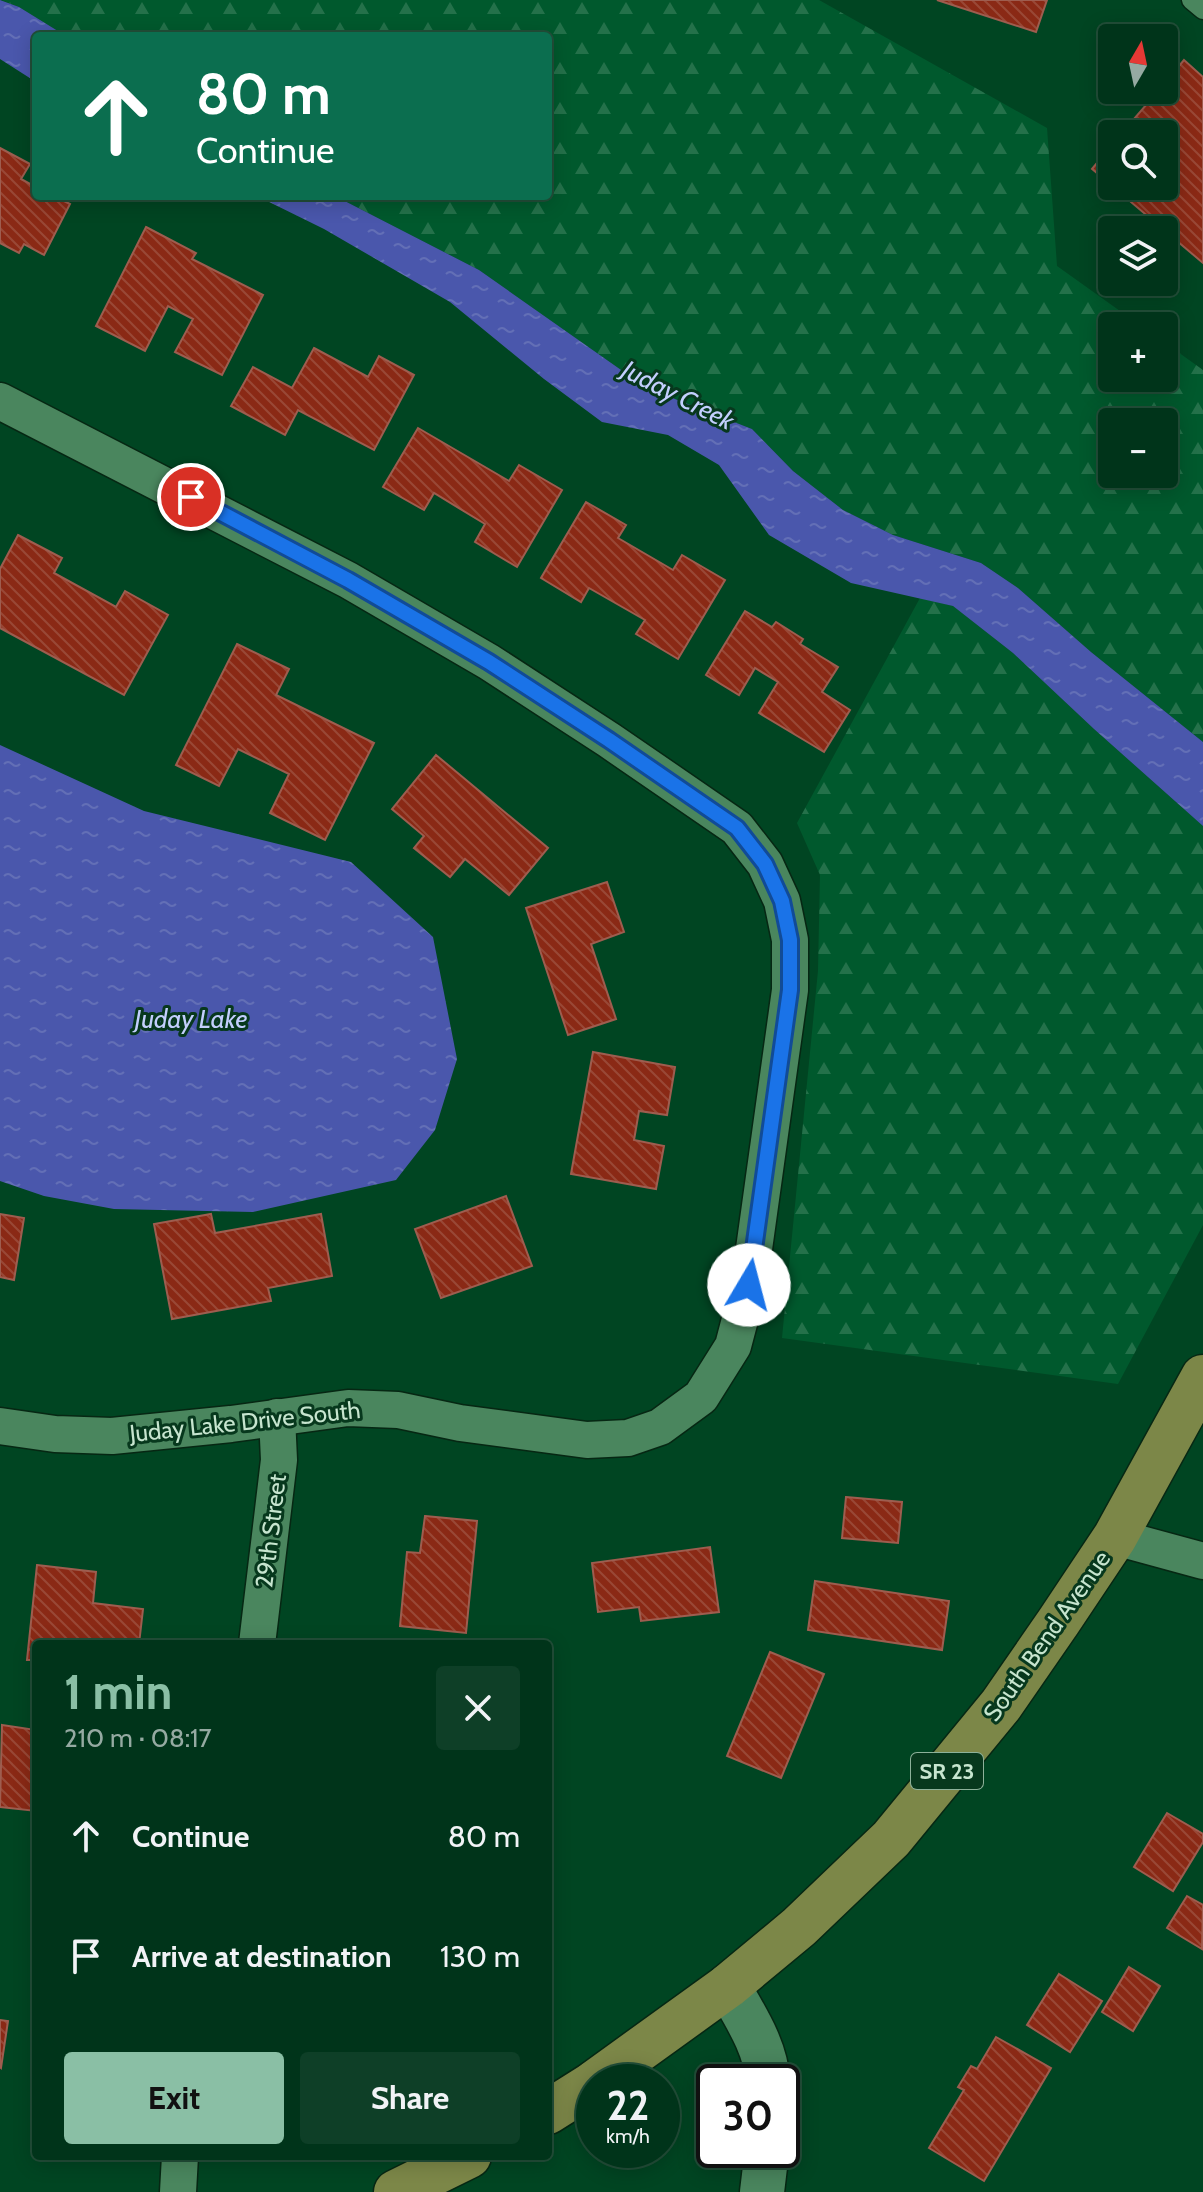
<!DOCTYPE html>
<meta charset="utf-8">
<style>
:root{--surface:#00341a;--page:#0e3f27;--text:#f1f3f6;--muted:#95aaa2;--line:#224f39;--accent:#8abfa5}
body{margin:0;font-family:Cabin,sans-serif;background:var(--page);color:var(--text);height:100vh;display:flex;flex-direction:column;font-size:30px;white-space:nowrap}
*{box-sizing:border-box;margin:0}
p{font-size:26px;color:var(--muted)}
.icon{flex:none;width:44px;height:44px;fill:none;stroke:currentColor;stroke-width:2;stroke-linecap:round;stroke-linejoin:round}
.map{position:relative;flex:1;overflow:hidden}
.details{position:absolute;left:32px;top:1640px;width:520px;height:520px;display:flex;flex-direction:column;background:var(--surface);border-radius:8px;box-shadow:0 4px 20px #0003,0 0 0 2px var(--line)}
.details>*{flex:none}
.top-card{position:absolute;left:32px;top:32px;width:520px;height:168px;border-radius:8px;box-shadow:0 4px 20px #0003,0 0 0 2px var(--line);background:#0b6e4f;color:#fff;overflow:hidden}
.needle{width:52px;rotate:9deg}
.buttons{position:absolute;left:1098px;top:24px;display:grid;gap:16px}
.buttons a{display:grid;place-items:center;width:80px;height:80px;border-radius:8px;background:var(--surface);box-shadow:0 4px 20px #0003,0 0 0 2px var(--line);font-size:40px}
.speed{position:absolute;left:576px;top:2064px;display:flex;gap:16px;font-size:40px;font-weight:700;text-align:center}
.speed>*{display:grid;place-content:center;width:104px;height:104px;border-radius:50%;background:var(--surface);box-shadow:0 4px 20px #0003,0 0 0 2px var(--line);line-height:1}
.speed small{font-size:20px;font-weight:400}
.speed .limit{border:4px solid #111;border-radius:12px;background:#fff;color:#111}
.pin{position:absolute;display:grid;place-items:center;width:68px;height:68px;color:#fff;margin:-34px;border:4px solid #fff;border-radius:50%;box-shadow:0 2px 8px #0007}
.me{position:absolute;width:88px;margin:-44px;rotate:8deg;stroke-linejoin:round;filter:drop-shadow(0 0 6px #0008)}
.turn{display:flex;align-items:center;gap:28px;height:168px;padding:0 32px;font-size:36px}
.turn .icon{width:104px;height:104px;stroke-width:2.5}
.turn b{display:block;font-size:56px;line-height:68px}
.round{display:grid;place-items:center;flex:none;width:84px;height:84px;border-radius:8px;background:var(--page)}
.overview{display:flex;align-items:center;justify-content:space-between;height:136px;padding:0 32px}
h1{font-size:48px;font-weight:800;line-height:60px;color:var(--accent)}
.cta{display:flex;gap:16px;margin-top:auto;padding:16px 32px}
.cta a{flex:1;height:92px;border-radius:8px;background:var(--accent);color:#111;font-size:32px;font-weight:800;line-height:92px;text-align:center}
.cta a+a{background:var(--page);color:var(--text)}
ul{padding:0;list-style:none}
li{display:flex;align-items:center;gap:24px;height:120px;padding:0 32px}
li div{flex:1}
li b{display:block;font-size:30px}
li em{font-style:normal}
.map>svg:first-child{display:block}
.forest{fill:url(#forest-firs);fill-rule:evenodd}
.water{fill:url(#water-ripples)}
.building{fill:url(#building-back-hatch);stroke:#9e5d4f;stroke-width:2}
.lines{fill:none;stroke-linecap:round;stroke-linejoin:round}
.service-casing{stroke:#062713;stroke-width:21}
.minor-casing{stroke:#062713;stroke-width:39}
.tertiary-casing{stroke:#062713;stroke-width:47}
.primary-casing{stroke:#062713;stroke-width:47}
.service{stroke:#4a865e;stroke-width:18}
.minor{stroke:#4a865e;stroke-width:36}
.tertiary{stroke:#4a865e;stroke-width:44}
.primary{stroke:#7c8748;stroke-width:44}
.route-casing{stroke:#114b97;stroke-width:20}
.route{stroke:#1a73e8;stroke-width:14}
.labels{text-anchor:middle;stroke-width:6;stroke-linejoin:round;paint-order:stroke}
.shield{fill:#07381d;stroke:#8db19a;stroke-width:2}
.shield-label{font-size:22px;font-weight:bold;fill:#c7e5cf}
.street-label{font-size:24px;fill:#c7e5cf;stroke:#07381d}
.water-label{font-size:26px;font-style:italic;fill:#c3cffe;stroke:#07381d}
</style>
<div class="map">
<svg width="1203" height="2192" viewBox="0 0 1203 2192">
<defs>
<pattern id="forest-firs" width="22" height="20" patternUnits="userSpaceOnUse" patternTransform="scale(2)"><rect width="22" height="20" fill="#00592d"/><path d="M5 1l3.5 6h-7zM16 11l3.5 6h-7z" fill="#24714a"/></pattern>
<pattern id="water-ripples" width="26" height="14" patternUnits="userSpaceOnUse" patternTransform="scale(2)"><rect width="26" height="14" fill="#4a57ac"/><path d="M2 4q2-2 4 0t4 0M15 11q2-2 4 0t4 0" fill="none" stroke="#636fb6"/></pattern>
<pattern id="building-back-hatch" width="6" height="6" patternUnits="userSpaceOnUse" patternTransform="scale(2)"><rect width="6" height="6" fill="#8a2915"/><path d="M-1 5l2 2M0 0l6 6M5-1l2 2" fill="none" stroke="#994836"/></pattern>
</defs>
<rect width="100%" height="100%" fill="#004522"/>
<g class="forest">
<path d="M1,0h818l228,128 10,138 84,60h-29v52h52v-36l39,28v372l-112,-90 -73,-64 -37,-25 -88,-28 -50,-25 -50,-39 -41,-42 -77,-30 -51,-27 -145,-102 -144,-74h213v-160h-482l-47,-29zM1112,422h52v52h-52z"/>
<polygon points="920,598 953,606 1013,653 1094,729 1203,826 1203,1225 1118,1384 782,1338 818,971 820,875 797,823"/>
</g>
<g class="water">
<polygon points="0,0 19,7 66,36 36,36 36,82 0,59"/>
<polygon points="257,196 335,196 479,270 624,372 675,399 752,429 793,471 843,510 893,535 981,563 1018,588 1091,652 1203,742 1203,826 1094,729 1013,653 953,606 851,583 769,535 719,465 668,435 602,422 544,379 450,302 324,229"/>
<polygon points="0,745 144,811 351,862 433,937 457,1059 435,1130 396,1180 253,1212 114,1209 44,1196 0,1181"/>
</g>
<g class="building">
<polygon points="937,0 1047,0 1036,32"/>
<polygon points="1184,60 1203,77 1203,263 1092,169 1112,145 1112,186 1164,186 1164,134 1121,134 1159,90 1164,90 1164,84"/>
<polygon points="0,148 30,164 21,179 36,187 36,196 54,196 70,204 44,255 24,244 19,253 0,243"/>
<polygon points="146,227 196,253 192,259 263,295 222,375 175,352 193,319 168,306 145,351 96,326"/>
<polygon points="314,348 368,377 379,356 414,375 374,450 298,410 285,435 231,406 253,367 292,388"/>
<polygon points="418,428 509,481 519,465 562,490 517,567 475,542 485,524 434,493 424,510 383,487"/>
<polygon points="586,502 626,525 618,538 673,570 682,555 725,580 678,659 636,634 645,620 589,588 581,602 541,578"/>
<polygon points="18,535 62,558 54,573 116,607 125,591 168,615 124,695 0,628 0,569"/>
<polygon points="745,611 772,627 776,622 803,639 800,644 838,667 822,692 850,710 824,752 759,713 778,682 755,668 739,695 706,675"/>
<polygon points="237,644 289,669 276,695 374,743 325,840 270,813 289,774 238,749 219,786 176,765"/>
<polygon points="436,755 548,848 509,895 465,859 450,877 414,848 424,836 392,809"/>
<polygon points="607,882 624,932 591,944 616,1019 568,1035 526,908"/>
<polygon points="593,1052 675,1067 667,1115 639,1111 634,1140 664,1146 656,1189 571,1174"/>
<polygon points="506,1196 532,1266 441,1298 415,1229"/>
<polygon points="0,1214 24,1218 14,1280 0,1277"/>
<polygon points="211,1214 215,1233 321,1214 332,1276 268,1288 271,1301 172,1319 154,1224"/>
<polygon points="846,1497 902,1502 898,1543 842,1538"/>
<polygon points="425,1516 477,1521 466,1633 400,1626 407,1552 420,1553"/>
<polygon points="710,1547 719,1612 641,1621 639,1607 598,1612 592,1563"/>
<polygon points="37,1565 96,1572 93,1603 143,1609 139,1644 36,1644 36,1660 27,1660"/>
<polygon points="815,1581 949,1601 942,1650 808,1630"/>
<polygon points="770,1652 824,1674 781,1778 727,1756"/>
<polygon points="2,1725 36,1730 36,1811 0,1807"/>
<polygon points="1167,1813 1203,1834 1203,1842 1173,1891 1134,1867"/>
<polygon points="1187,1896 1203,1905 1202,1949 1167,1928"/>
<polygon points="1129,1967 1160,1986 1133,2031 1102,2012"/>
<polygon points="1059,1974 1102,2001 1070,2052 1027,2025"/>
<polygon points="0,2020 8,2021 1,2068 0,2067"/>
<polygon points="996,2037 1051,2068 984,2181 929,2148 964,2090 958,2087 971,2066 977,2069"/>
</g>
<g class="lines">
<g class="service-casing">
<polyline id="service" points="1191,0 1203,10"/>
</g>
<g class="minor-casing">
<g id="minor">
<polyline points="0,401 348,580 489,662 609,740 737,828 765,864 782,901 790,940 790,990 749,1285 733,1346 701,1397 660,1427 628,1438 587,1440 460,1423 398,1410 348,1408 231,1424 112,1436 55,1434 0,1426"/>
<polyline points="1115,1537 1203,1561"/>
<polyline points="257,1644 279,1460 277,1417"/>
<polyline points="178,2192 180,2156"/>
</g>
</g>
<g class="tertiary-casing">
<g id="tertiary">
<path d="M728,1986c17,30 38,61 40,96"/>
<polyline points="762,2192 767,2150"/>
</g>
</g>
<g class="primary-casing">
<g id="primary">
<polyline points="595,2082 728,1986 799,1927 891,1839 1001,1705 1059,1621 1115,1537 1203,1377"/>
<polyline points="548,2112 594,2083"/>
<polyline points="396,2192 469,2156"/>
</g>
</g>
<use href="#service" class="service"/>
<use href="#minor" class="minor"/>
<use href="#tertiary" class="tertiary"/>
<use href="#primary" class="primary"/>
</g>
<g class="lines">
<g class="route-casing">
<polyline id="route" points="191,497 348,580 489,662 609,740 737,828 765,864 782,901 790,940 790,990 749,1285"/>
</g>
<use href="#route" class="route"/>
</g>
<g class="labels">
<rect class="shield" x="911" y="1753" width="72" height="36" rx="6"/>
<g class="shield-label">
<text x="947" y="1779">SR 23</text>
</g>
<g class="street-label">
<text transform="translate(245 1422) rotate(-6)" y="8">Juday Lake Drive South</text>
<text transform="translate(271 1531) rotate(-83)" y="8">29th Street</text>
<text transform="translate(1047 1636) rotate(-55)" y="8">South Bend Avenue</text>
</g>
<g class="water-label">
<text transform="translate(678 395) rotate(27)" y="9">Juday Creek</text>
<text x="191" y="1028">Juday Lake</text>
</g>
</g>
</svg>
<div class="buttons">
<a><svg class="needle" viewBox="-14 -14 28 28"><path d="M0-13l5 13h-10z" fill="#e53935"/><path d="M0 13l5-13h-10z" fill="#95aaa2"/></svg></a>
<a><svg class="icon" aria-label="search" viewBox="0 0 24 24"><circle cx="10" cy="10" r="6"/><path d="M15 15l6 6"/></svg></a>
<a><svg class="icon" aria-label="layers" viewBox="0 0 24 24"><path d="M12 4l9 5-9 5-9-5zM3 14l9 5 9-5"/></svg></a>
<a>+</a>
<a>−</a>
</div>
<div class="speed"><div>22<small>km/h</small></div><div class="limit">30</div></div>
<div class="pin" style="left:191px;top:497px;background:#d93025"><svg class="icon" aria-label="arrive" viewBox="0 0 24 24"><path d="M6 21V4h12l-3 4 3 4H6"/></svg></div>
<svg class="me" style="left:749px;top:1285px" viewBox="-20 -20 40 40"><circle r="19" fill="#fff"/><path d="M0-13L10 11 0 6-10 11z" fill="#1a73e8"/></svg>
<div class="top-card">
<div class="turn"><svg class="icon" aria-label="ahead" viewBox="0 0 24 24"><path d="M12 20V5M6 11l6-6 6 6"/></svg><div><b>80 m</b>Continue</div></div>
</div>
<section class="details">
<div class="overview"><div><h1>1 min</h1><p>210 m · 08:17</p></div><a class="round"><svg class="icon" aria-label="close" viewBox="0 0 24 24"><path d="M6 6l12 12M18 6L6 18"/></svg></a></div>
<ul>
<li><svg class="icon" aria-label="ahead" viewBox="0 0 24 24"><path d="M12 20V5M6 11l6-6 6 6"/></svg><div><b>Continue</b></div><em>80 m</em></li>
<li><svg class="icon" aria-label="arrive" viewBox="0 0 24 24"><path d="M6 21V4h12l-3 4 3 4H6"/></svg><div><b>Arrive at destination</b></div><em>130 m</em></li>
</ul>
<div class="cta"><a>Exit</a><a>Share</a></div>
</section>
</div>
